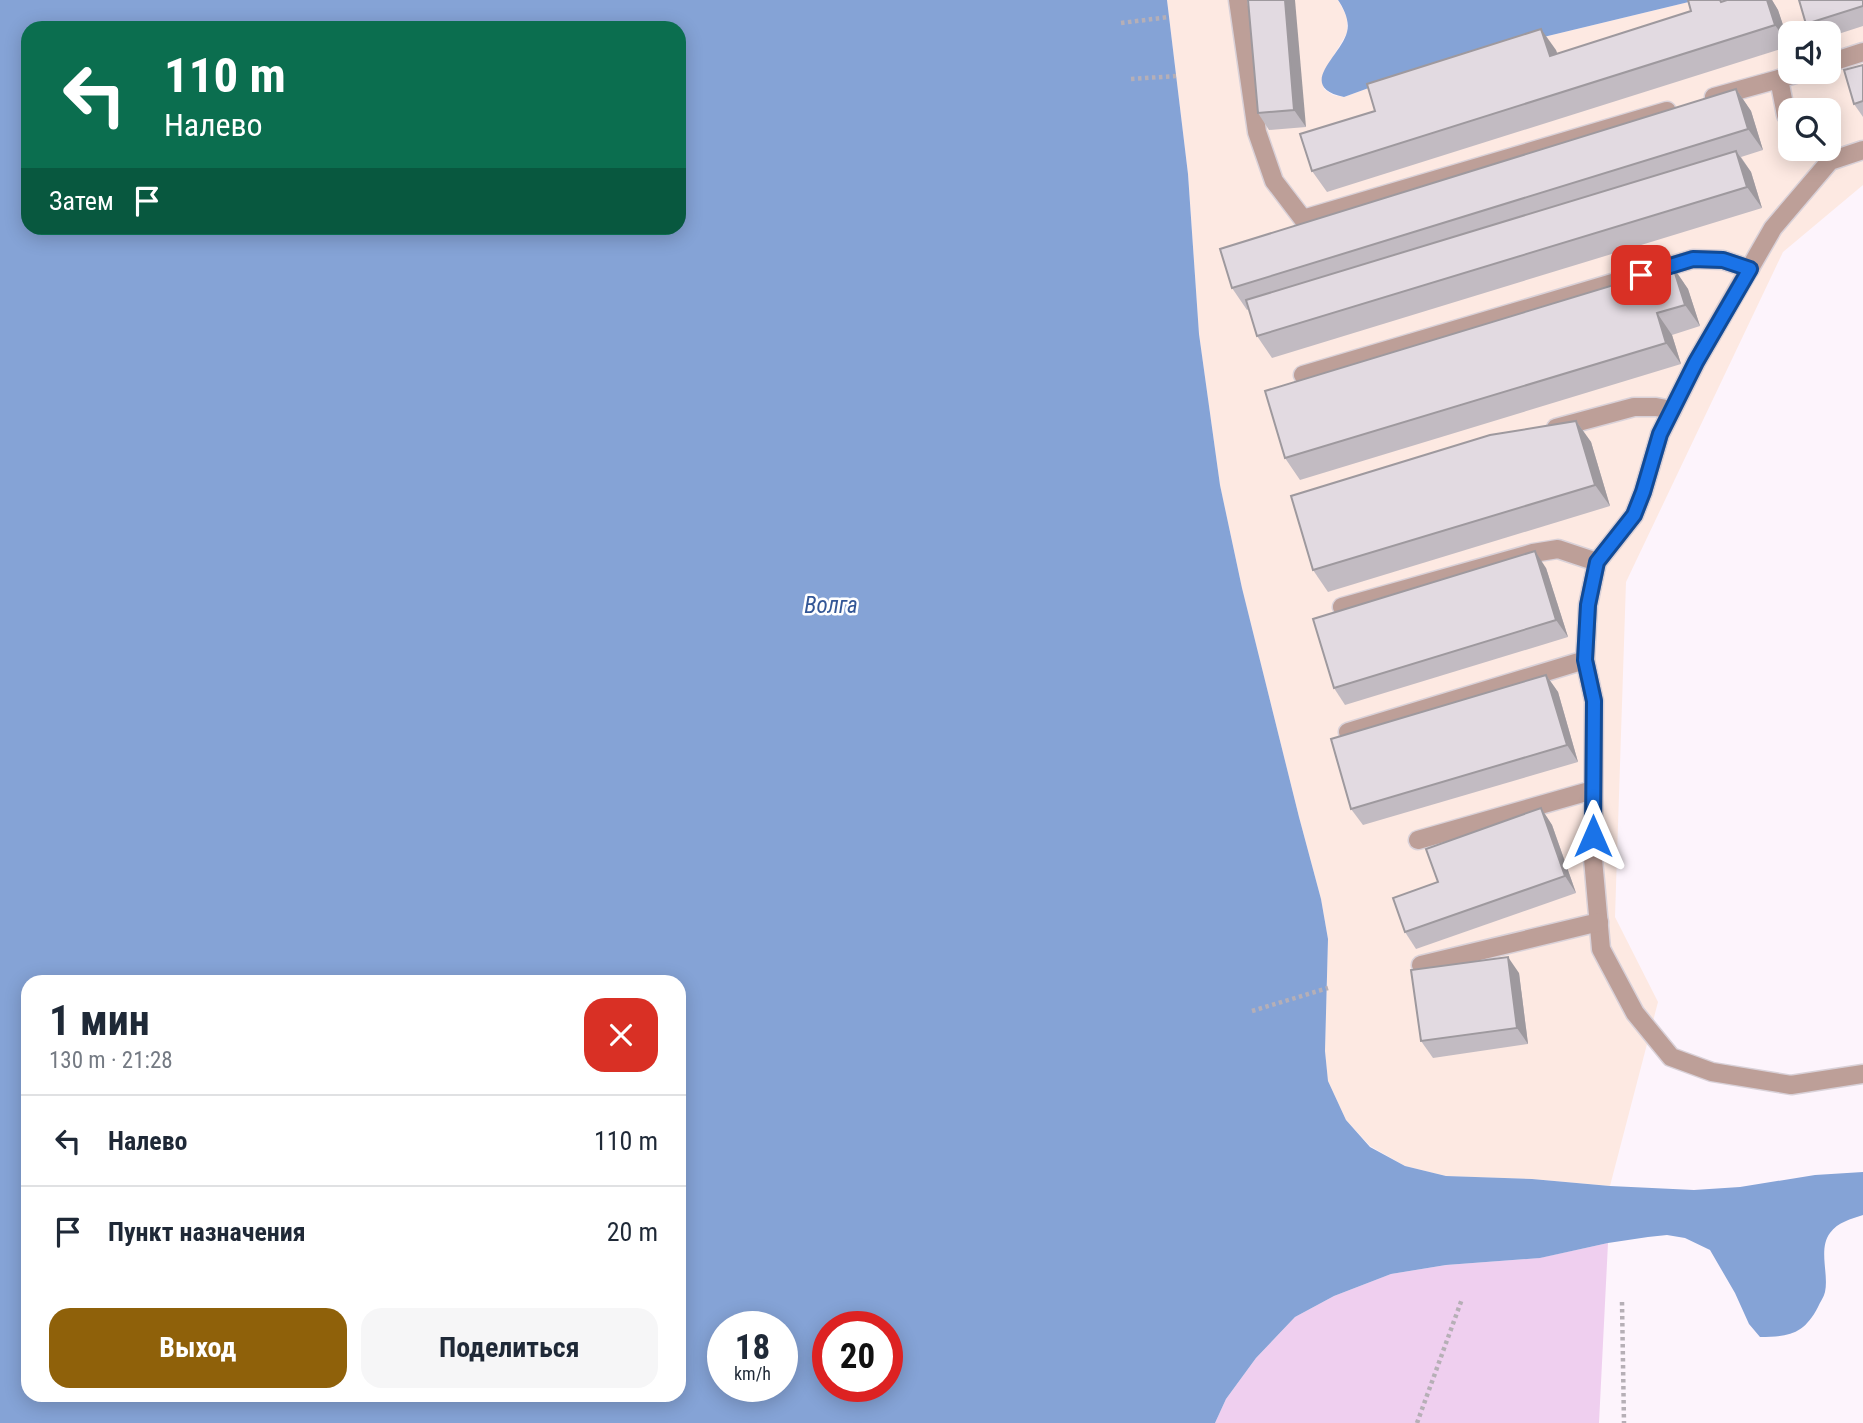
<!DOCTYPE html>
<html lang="ru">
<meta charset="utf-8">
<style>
:root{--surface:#fff;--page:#f6f6f7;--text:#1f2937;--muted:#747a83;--line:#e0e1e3;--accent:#8f610a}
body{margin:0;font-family:"Roboto Condensed",sans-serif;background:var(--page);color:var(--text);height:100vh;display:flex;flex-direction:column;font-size:26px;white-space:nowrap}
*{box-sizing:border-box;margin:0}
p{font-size:23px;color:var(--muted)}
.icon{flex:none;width:38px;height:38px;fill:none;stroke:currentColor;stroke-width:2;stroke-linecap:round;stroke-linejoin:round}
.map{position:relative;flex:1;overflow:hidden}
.panel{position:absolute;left:21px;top:975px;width:665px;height:427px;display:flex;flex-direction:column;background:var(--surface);border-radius:21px;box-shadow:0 4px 18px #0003}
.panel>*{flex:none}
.banner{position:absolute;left:21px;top:21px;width:665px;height:214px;border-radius:21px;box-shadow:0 4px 18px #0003;background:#0b6e4f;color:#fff;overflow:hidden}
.buttons{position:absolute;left:1778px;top:21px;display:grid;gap:14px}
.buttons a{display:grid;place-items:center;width:63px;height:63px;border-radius:14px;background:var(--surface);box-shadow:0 4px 18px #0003;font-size:35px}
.speed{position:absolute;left:707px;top:1311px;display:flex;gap:14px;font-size:35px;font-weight:700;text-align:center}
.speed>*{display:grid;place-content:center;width:91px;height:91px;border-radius:50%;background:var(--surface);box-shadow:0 4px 18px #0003;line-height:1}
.speed small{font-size:18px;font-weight:400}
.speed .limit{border:10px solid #d22;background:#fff;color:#111}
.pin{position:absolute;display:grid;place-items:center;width:60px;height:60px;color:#fff;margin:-30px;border-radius:14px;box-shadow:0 4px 10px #0006}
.me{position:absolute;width:77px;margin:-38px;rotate:0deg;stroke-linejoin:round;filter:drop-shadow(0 0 5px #0008)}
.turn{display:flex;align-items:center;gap:24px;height:147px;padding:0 28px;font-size:32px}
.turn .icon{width:91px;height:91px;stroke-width:2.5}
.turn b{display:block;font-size:49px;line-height:60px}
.then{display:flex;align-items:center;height:66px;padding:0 28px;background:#0003;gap:14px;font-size:26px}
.round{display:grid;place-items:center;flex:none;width:74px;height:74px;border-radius:21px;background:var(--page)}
.head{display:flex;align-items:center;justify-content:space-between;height:119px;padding:0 28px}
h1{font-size:42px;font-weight:700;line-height:52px}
.cta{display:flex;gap:14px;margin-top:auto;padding:14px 28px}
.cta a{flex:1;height:80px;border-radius:21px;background:var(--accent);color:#fff;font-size:28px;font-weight:700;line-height:80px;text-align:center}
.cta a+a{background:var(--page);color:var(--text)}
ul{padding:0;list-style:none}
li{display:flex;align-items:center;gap:21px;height:91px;padding:0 28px;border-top:2px solid var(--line)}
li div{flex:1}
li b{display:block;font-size:26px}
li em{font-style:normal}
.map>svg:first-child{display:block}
.commercial{fill:#fde9e2;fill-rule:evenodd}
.green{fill:#efcfef}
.water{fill:#85a3d6;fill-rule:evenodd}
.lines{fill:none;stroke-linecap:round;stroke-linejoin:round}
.lane-casing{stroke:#d9d1d8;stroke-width:21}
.path{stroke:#b6afb6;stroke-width:4.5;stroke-dasharray:3.5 3.5;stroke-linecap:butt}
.lane{stroke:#bd9f98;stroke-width:18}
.wall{fill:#c2bbc2}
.shaded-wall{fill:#9e999e}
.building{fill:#e2dae1;stroke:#9e999e;stroke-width:2}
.route-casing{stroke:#114b97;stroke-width:18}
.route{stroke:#1a73e8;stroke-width:12}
.labels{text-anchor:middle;stroke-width:5;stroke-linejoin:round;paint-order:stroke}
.water-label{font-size:23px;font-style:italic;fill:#325696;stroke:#fff}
</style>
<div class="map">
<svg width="1863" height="1423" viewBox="0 0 1863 1423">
<rect width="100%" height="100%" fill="#fdf4fc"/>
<path class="commercial" d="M1167,0h171l9,17v16l-24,41 1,15 9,6 11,2 96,-35 257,-62h166v185l-80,67 -157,330 -11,335 43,85 -48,184 -78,-7 -86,-3 -41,-10 -35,-20 -24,-26 -18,-39 -3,-30 3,-112 -7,-40 -22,-82 -57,-229 -22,-103 -21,-151 -11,-160zM1790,33h39v39h-39zM1790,110h39v39h-39z"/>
<polygon class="green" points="1608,1243 1599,1423 1215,1423 1226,1399 1256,1358 1295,1317 1334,1296 1391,1274 1446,1265 1539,1258"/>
<g class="water">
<path d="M0,0h1167l21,174 11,160 21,151 22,103 57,229 22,82 7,40 -3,112 3,30 18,39 24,27 35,19 41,10 86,3 78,7 84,4 46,-3 75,-12 48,-3v43c-12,4 -25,7 -33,18 -12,16 -1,41 -5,59 -1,5 -5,10 -7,15 -14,27 -29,30 -58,30l-11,-13 -14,-31 -25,-43 -25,-12 -18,-3 -19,2 -40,6 -68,15 -94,7 -55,9 -57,22 -39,21 -39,41 -30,41 -11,24h-1215zM28,28h651v200h-651zM28,982h651v413h-651zM723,1326h59v60h-59zM828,1326h59v60h-59z"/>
<path d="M1338,0h359l-257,62 -96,35c-49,-11 -3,-41 3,-65 3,-11 -3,-23 -9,-32z"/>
</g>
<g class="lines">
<g class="lane-casing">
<g id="lane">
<polyline points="1238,0 1257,132 1274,181 1303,219 1667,111"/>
<polyline points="1829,63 1863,52"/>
<polyline points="1779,79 1802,72"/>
<polyline points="1714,97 1779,79 1786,115 1790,119"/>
<polyline points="1863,150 1830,161 1773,228 1696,362 1660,434 1643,492 1634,515 1597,562 1588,605 1585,660 1594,701 1593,859 1601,949 1635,1013 1671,1057 1712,1072 1791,1085 1863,1074"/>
<polyline points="1303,375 1693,259 1723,260 1750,269"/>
<polyline points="1556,428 1634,407 1656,407 1672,410"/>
<polyline points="1342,607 1533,553 1558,549 1597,562"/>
<polyline points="1348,732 1585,660"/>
<polyline points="1418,840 1593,790"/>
<polyline points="1421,965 1599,922"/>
</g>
</g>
<g class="path">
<polyline points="1121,23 1169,17"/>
<polyline points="1131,79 1176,76"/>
<polyline points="1252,1011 1328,988"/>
<polyline points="1622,1302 1624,1423"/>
<polyline points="1417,1423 1462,1299"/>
</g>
<use href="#lane" class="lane"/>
</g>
<g class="wall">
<polygon points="1248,0 1306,127 1269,130 1258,113"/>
<polygon points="1688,0 1772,0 1778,10 1790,46 1327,192 1312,171 1375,111 1556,50 1557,54 1691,11"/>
<polygon points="1863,0 1863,26 1829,37 1829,33 1813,33 1806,24"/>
<polygon points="1863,65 1863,117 1854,104"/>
<polygon points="1736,89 1751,111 1763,150 1741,157 1751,172 1762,208 1272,358 1257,336 1249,309 1247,310 1232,288"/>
<polygon points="1673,267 1688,289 1700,326 1672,335 1681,364 1300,480 1285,458"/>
<polygon points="1576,421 1591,442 1610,506 1328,592 1313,570"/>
<polygon points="1546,568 1568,637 1345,705 1334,688"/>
<polygon points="1546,675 1558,692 1578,762 1363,825 1351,809"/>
<polygon points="1541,808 1552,825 1576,893 1416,949 1405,932 1438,882"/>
<polygon points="1519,973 1528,1044 1433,1058 1421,1041"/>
</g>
<g class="shaded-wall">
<polygon points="1285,0 1295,0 1306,127 1294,110"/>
<polygon points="1767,0 1772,0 1778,10 1790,46 1775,25"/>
<polygon points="1541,29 1556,50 1565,77 1550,56"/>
<polygon points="1736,89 1751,111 1763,150 1748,129"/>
<polygon points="1736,151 1751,172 1762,208 1747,187"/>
<polygon points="1673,267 1688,289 1700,326 1685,305"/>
<polygon points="1657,313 1672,335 1681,364 1666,343"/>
<polygon points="1576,421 1591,442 1610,506 1595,485"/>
<polygon points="1535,551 1546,568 1568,637 1556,620"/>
<polygon points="1546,675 1558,692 1578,762 1567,745"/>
<polygon points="1541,808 1552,825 1576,893 1565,876"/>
<polygon points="1508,957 1519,973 1528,1044 1517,1028"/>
</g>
<g class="building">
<polygon points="1248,0 1285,0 1294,110 1258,113"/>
<polygon points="1688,0 1720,0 1721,2 1727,0 1767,0 1775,25 1312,171 1300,134 1375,111 1367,84 1541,29 1550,56 1691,11"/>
<polygon points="1799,0 1863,0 1863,6 1806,24"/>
<polygon points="1863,65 1863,101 1854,104 1844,70"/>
<polygon points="1736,89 1748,129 1232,288 1220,249"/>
<polygon points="1736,151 1747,187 1257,336 1246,300"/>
<polygon points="1673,267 1685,305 1657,313 1666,343 1285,458 1265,391"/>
<polygon points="1576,421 1595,485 1313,570 1291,496 1490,435"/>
<polygon points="1535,551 1556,620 1334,688 1313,619"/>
<polygon points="1546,675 1567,745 1351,809 1331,739"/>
<polygon points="1541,808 1565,876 1405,932 1393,898 1438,882 1426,849"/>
<polygon points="1508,957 1517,1028 1421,1041 1411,970"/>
</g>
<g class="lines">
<g class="route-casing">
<polyline id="route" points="1593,836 1594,701 1585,660 1588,605 1597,562 1634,515 1643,492 1660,434 1696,362 1750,269 1723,260 1693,259 1641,275"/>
</g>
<use href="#route" class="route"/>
</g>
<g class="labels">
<g class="water-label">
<text x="831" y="613">Волга</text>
</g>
</g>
</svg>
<div class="buttons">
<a><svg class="icon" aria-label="sound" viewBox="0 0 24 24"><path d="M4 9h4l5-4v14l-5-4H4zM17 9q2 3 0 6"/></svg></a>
<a><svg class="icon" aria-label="search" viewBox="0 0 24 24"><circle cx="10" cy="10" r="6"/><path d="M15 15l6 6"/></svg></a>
</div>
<div class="speed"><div>18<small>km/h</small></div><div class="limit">20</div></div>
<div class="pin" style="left:1641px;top:275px;background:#d93025"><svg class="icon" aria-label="arrive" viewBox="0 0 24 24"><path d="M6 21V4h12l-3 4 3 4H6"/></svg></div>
<svg class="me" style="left:1593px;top:836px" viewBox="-20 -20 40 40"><path d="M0-17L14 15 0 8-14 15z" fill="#1a73e8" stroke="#fff" stroke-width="4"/></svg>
<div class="banner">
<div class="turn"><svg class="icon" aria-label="left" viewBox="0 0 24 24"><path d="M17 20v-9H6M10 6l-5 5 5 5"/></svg><div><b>110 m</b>Налево</div></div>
<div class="then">Затем<svg class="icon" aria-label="arrive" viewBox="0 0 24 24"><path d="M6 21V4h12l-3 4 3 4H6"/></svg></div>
</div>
<section class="panel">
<div class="head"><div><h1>1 мин</h1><p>130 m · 21:28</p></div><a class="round" style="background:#d93025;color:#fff"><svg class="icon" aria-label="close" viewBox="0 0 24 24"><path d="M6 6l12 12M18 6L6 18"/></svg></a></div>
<ul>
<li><svg class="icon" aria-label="left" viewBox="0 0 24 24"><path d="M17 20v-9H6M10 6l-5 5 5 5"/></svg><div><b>Налево</b></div><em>110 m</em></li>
<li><svg class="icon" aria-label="arrive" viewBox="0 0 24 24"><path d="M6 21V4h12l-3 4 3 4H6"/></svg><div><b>Пункт назначения</b></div><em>20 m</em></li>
</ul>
<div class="cta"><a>Выход</a><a>Поделиться</a></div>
</section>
</div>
